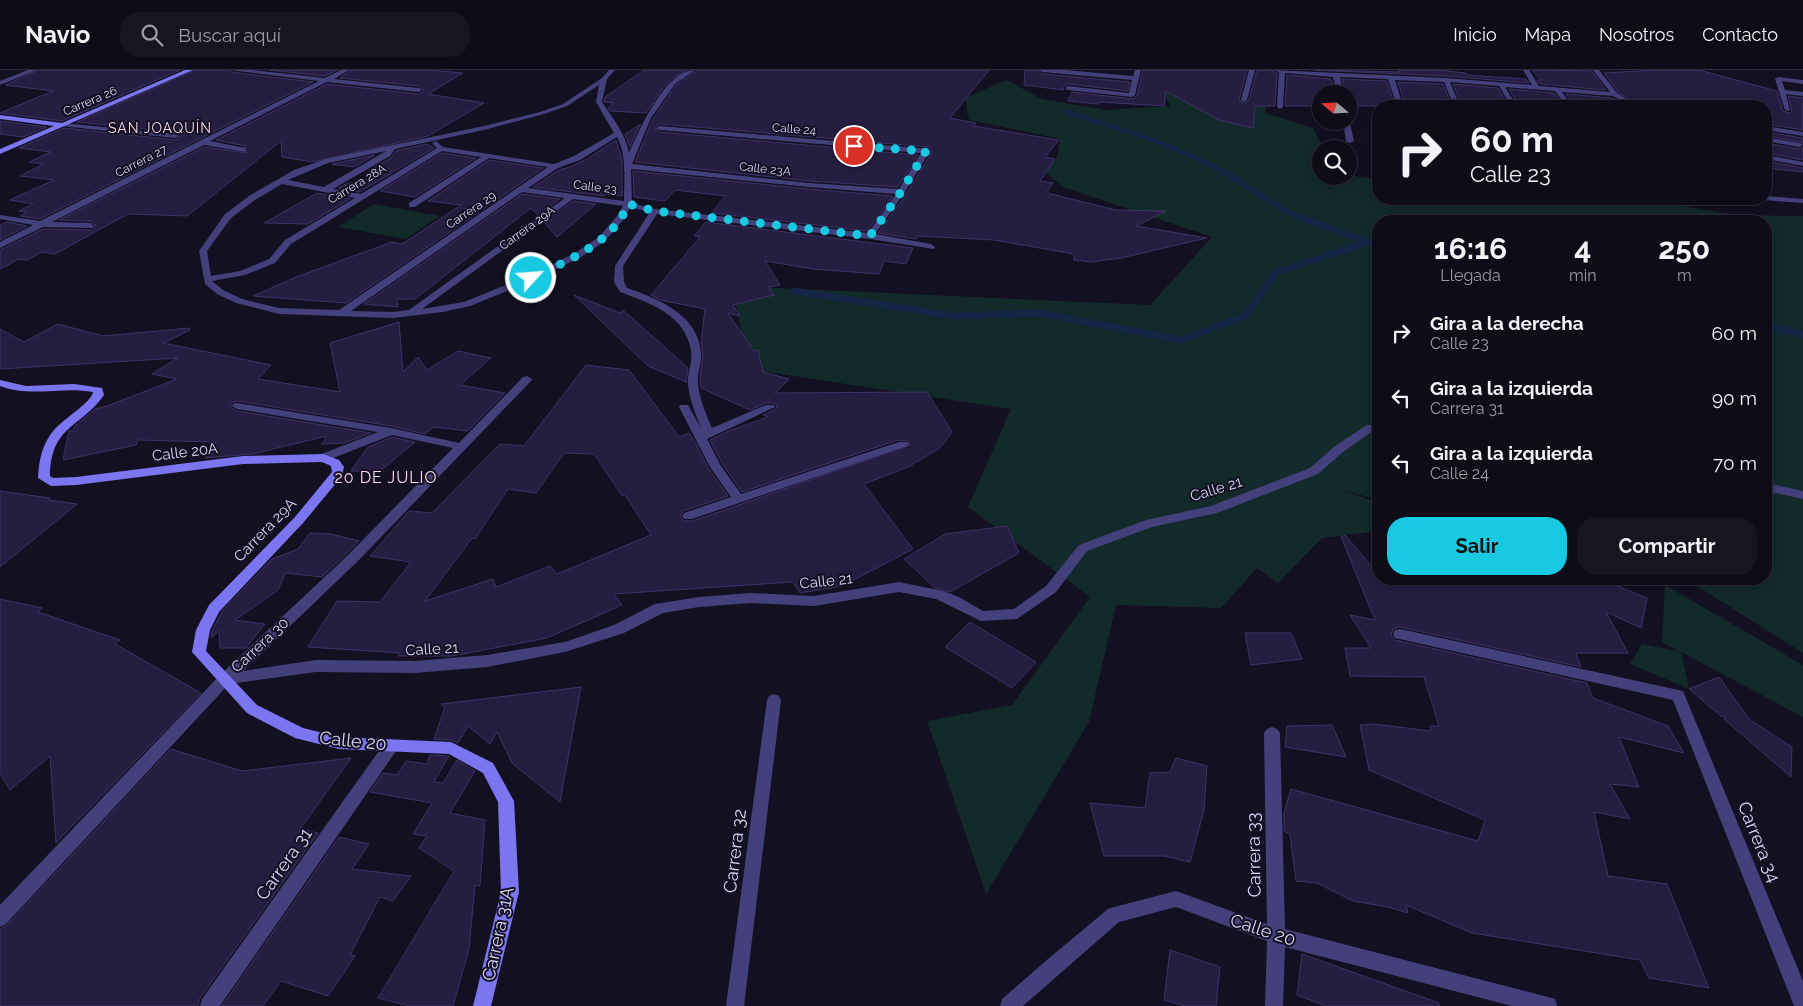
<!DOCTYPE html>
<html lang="es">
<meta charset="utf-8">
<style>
:root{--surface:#0e0c19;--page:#171522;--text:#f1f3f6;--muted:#9b9ba2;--line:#2e2c38;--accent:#18c9e2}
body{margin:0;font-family:Raleway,sans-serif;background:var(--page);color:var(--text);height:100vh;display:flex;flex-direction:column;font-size:19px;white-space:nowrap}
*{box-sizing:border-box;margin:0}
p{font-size:16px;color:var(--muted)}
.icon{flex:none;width:28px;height:28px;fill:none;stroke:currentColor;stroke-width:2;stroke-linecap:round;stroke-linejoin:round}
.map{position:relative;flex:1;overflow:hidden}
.details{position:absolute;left:1372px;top:145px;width:400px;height:370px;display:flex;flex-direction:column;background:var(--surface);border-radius:20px;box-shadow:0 2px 12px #0003,0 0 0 1px var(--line)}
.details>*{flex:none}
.top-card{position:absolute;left:1372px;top:30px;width:400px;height:105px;border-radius:20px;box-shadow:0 2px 12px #0003,0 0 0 1px var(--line);background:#0e0c19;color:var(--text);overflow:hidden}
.needle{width:32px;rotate:289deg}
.fabs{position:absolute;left:1312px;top:15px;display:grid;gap:10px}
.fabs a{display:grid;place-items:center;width:45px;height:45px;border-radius:50%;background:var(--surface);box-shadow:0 2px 12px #0003,0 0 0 1px var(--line);font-size:25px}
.pin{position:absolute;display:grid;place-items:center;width:42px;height:42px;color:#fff;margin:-21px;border:2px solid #fff;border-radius:50%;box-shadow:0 1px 5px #0007}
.me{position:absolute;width:55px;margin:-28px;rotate:64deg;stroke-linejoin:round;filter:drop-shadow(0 0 4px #0008)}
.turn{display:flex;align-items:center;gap:18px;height:105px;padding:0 15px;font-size:22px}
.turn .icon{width:65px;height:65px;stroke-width:2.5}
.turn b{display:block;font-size:35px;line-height:42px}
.eta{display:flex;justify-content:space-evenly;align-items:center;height:85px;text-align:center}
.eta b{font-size:30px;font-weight:700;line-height:35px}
.button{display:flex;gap:10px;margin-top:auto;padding:10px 15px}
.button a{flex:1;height:58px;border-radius:20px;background:var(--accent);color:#111;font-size:20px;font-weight:700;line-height:58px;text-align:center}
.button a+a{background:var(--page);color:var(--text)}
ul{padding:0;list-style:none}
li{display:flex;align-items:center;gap:15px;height:65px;padding:0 15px}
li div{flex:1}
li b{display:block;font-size:19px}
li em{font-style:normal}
header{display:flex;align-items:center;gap:30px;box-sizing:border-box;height:70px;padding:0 25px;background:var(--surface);border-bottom:1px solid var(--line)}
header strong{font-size:24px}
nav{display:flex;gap:28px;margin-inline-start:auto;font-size:18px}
.search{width:350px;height:45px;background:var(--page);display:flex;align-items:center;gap:12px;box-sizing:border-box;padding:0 18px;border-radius:20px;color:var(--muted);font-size:19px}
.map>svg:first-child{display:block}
.green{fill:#132a2a}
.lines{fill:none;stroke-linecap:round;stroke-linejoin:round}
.stream-far1{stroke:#152646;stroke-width:5}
.stream{stroke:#152646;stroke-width:7}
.building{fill:#251e40;stroke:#3e3269;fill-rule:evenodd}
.street{fill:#43407b;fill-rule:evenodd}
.secondary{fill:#7b75f0;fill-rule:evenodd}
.route{stroke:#18c9e2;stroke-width:9;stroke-dasharray:0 16.2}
.labels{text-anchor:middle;stroke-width:4;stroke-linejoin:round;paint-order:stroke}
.far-street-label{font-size:12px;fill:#d9d4fa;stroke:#131021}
.far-neighbourhood-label{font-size:14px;letter-spacing:1px;fill:#fbd6ec;stroke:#131021}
.street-label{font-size:15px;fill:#d9d4fa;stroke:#131021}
.neighbourhood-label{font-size:16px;letter-spacing:1px;fill:#fbd6ec;stroke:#131021}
.near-street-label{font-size:18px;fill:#d9d4fa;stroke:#131021}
</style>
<header>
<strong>Navio</strong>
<div class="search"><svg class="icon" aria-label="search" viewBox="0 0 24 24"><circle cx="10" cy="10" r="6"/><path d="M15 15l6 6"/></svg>Buscar aquí</div>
<nav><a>Inicio</a><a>Mapa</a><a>Nosotros</a><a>Contacto</a></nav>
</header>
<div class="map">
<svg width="1803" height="936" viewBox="0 0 1803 936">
<rect width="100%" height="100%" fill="#131021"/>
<g class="green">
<polygon points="1006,10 1042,29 1106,40 1170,36 1163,19 1234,28 1266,37 1265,43 1313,58 1324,79 1321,79 1321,106 1349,105 1379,110 1379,129 1642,129 1735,145 1803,146 1803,583 1697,516 1670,509 1766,509 1766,151 1379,151 1379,430 1342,420 1379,433 1379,461 1322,468 1278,513 1257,498 1221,538 1116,535 1089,652 986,824 927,651 1012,635 1090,527 968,437 1011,339 748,299 733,216 1150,235 1212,167 1063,117 1046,103 1057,87 1060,69 969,50 965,28"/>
<polygon points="374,134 440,146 406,169 338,157"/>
<polygon points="1665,515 1803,595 1803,647 1681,582 1689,619 1630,594 1642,574 1678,581 1662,572"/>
</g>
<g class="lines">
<path class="stream-far1" d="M1066,42c55,17 109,33 160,61 27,15 50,36 79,46"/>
<g class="stream">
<polyline points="1301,148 1368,172"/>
<polyline points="794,221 955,246 1039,243 1181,270 1246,245 1276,202 1368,172 1379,174"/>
<polyline points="1766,255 1803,265"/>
</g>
</g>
<g class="building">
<polygon points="39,0 180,0 62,51 0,43 53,21 5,15"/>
<polygon points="195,0 229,0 231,2 313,12 40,149 20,146 27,142 19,141 33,134 10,130 54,110 20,106 44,94 29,92 51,82 19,78 64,58 176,70 181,65 175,62 77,52"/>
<polygon points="269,0 337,0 325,6"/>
<polygon points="351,0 429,0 463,3 428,24 484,33 428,66 313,92 282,87 281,71 187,146 128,144 55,184 42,182 27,190 19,189 0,199 0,180 43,159 93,160 96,156 90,151 59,150 204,77 246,83 245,76 216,70 327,14 419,24 424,21 419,16 340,8"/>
<polygon points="644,0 687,0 673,8 662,19 646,43 610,41 608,38 613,33 604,32 605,27"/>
<polygon points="697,0 989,0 950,48 976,53 973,56 1059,70 1045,87 1055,89 1040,111 1053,113 1047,122 1051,124 1116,140 1166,141 1136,156 1207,168 1121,188 1091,192 1074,190 1074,184 994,170 918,166 916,169 878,163 907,123 932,82 929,77 660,54 654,57 660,62 918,85 898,117 809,111 635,92 653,49 676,15"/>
<polygon points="1025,0 1037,0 1042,4 1130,12 1128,21 1068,14 1063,17 1064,20 1024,15"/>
<polygon points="1143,0 1247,0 1239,30 1243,34 1249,30 1257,0 1271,0 1277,3 1275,36 1255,36 1253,58 1219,50 1166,21 1164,36 1099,32 1098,34 1068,31 1072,22 1133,29 1137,25"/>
<polygon points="1314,0 1400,2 1399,0 1437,0 1466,3 1467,5 1526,9 1529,13 1446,6"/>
<polygon points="1532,0 1592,1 1606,20 1540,14 1537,10 1541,10"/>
<polygon points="1657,0 1699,0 1777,21 1783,41 1790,43 1792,41 1788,26 1803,28 1803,60 1766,54 1766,36 1640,36 1618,22 1604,3"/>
<polygon points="1287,5 1331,9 1335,24 1321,24 1321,36 1285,36"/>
<polygon points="1342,9 1387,11 1395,36 1349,36 1349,24 1345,24"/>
<polygon points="1398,12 1443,14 1452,36 1405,36"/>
<polygon points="1453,14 1498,18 1509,36 1462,36"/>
<polygon points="1509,19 1554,23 1564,36 1519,36"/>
<polygon points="1566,24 1612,28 1628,36 1574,36"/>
<polygon points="0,51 47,57 23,67 0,64"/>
<polygon points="641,54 638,59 630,77 625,64"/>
<polygon points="1766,62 1803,68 1803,73 1766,65"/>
<polygon points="616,70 622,90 622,126 606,124 604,126 533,117 559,100 570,97 587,89"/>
<polygon points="1766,73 1799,79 1803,77 1803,90 1766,83"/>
<polygon points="427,74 434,78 393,102 371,99 391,88 396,81"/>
<polygon points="442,83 476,88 415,127 380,121"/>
<polygon points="375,85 354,97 332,94"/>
<polygon points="489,90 543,98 346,233 253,226 296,207 392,172 402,174 461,135 428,131"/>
<polygon points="1766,91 1803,98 1803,102 1766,98"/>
<polygon points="633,101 809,119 893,126 867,161 712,143 725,126 675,120 665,131 634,127"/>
<polygon points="392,103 359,122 338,118 346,114"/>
<polygon points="317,123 350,129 308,154 264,153"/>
<polygon points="522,124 560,129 538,145 531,138 415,229 397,229 398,237 364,234"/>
<polygon points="573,131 596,134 557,167 544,152"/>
<polygon points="7,152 27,156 0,170 0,155"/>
<path d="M706,152l207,26 -7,16 -22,-3 -5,13 -66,-5 -48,-8 15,24 -12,2 6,8 -41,10 7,11 -12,-3 26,38 4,-1 5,22 26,7 -14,14 152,-1 25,40 -12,16 -32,19 -44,17 49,65 -71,37 -42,7 -7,-11 -179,12 8,11 -75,33 -95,18h-54l2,-3 -92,-6 29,-46 43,1 31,-40 -41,-6 39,-45 23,2 68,-69 24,2 62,-81 43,5 50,67 10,-4 6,9 13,26 20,28 -45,15 -3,6 4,4h9l217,-76 -2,-4 -10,-1 -156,52 -19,-27 -13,-25 19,-9 39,-14 -5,-2 13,-6 1,-3 -3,-3h-8l-16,7 -49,-22 -1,-12 3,-20 -2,-14 4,-33 -45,-9 -9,-5 49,-58 -6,-1zM564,383l30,1 28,42 3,-1 26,40 -94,39 -7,-8 -54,21 -3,-8 -68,22 47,-63 3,1 33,-50 28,4z"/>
<polygon points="574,225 620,243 623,240 688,298 686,312 648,296"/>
<polygon points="399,252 403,302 418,287 427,300 458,281 491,288 460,315 505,323 468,361 434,357 425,364 391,356 237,331 231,333 230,337 237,341 371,363 344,373 322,374 327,366 253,384 205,388 216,372 138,370 136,375 63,390 69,361 73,361 76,355 95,339 107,336 177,309 152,304 178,288 0,299 0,259 24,272 58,254 103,266 189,258 190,260 163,273 271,295 258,309 340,322 330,273"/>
<polygon points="392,367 415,372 379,402 351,401 368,377"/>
<polygon points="0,421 50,428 49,430 77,434 0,497"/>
<polygon points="1007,456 1019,483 950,522 935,518 904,489 945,464"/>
<polygon points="310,463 331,464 359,471 322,507 285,503 278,520 235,550 265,554 246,578 220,578 219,561 211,567 212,561 223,540 272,489 298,479"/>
<polygon points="1345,465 1379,505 1379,509 1619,509 1613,514 1647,528 1641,558 1606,542 1628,583 1576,583 1581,597 1400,557 1393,559 1391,565 1395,570 1587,613 1593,628 1668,656 1684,683 1619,667 1639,717 1610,714 1630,749 1594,742 1608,806 1667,814 1709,918 1649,908 1640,890 1472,863 1406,835 1408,843 1388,837 1353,831 1317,813 1296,811 1290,764 1284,761 1284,743 1291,719 1478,771 1485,750 1369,700 1360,655 1374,654 1431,661 1430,656 1439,656 1424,607 1350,606 1345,578 1371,578 1350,545 1375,550 1341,467"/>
<polygon points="0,529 42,538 38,542 120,570 115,574 201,623 56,773 50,686 10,720 0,703"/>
<polygon points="970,552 1036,592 1012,618 945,577"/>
<polygon points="1245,563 1291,563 1302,589 1251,595"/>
<polygon points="1719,607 1749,649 1792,677 1791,707 1724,649 1725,647 1721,646 1689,619"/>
<polygon points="581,617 560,732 512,693 497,662 490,674 468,656 458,673 451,670 434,669 445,637 441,634"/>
<polygon points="1332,655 1346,687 1285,677 1287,656"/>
<polygon points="171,679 242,701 351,688 300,759 318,763 200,928 198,936 0,936 0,859 7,855"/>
<polygon points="430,685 449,686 434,712 443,713 457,690 475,701 450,743 485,750 480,816 475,815 469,879 453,936 409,936 378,928 454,801 419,778 427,766 413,764 432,733 370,722 383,703 397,705 406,691 427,694"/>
<polygon points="1176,688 1207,696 1204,740 1190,792 1164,786 1104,786 1090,733 1145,738 1150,703 1170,702"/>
<polygon points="339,767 369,774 352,799 411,806 393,831 380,827 350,885 355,886 328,926 281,911 263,936 222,936"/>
<polygon points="1170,880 1220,897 1216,936 1185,936 1164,930"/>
<polygon points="1302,884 1439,933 1439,936 1326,936 1297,925"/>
</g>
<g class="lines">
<g class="street">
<polygon points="28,0 37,0 0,15 0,11"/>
<polygon points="231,0 252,0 325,8 341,0 349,0 334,9 419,18 422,20 419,22 327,12 210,71 245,78 245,82 204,75 52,152 90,153 94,156 93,158 43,157 0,178 0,172 33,155 0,149 0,145 40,151 319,11"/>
<path d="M609,0h6l-8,9 -5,23c11,17 24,32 27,51 11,-24 36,-83 66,-83l-20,14 -24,34 -19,46 177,19 90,6 22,-36 -261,-23 -4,-2 4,-2 269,23 1,2 -25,41 -30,42 56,10 4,3 -1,2 -64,-10 -213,-25 -34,52 1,16 3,6c31,11 71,26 74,65 1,8 -2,15 -3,23 -1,18 7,36 14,52l54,-23h8l1,2 -68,32 14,27 20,28 158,-52h8l2,2 -2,2 -215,73h-8l-2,-3 2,-3 47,-16 -21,-30 -31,-60 1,-2h8l14,25c-6,-14 -12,-29 -14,-45 -1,-11 5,-23 3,-35 -6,-35 -41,-47 -71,-58l-6,-10 1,-16 35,-54 -20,-5 -6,12 -19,22 -24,16 -47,23 -64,26 -27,6 -50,6 -114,-4 -43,-11 -19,-9 -12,-10 -6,-33 26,-37 24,-18 45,-26 32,-11 158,-33 56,-14 23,-8 39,-26zM599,15l-3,17 18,31 -40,23 -20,8 -111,-17 -7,-6 -4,2 5,5 -76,46 -28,-5 57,-33 5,-7 89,-19 60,-16 23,-8zM617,67c10,17 7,45 7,64l-96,-13 30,-20 22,-8zM386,81l-62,36 -36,-7 40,-17zM442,81l39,6 -72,46v4h6l74,-49 59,9 -209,143 -60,-2 -37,-9 -19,-9 -11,-9 33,-6 30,-12 16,-19zM631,99l178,18 87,7 -28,39 -213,-24 -23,-6zM282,114l73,14 -70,42 -16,19 -29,12 -29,5 -4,-25 24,-33 24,-18zM522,122l43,6 -156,112 -16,2 -42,-1zM573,129l50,7 -6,10 -18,21 -24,16 -47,23 -64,26 -42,7z"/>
<polygon points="1039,0 1064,0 1133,6 1135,0 1141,0 1135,25 1132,27 1068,20 1065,18 1068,16 1129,23 1132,10 1042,2"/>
<polygon points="1249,0 1255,0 1247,30 1244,32 1241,30"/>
<polygon points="1273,0 1446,8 1532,15 1523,0 1529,0 1539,16 1610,22 1593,0 1599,0 1617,23 1638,36 1631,36 1613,26 1562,22 1572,36 1566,36 1555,21 1505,17 1517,36 1511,36 1499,16 1450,12 1460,36 1454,36 1444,12 1395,10 1403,36 1397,36 1388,9 1340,7 1343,24 1337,24 1333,7 1285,3 1283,37 1280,39 1277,37 1279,2"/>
<polygon points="1778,7 1803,10 1803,14 1782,11 1785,20 1803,22 1803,26 1786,24 1790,41 1785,40 1775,9"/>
<polygon points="1349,50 1354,71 1350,73 1346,71 1343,51"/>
<polygon points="63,53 175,64 179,66 175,68 61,56 61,54"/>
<polygon points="1766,56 1803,62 1803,66 1766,60"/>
<polygon points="1766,67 1799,73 1803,75 1799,77 1766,71"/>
<polygon points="1766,85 1803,92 1803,96 1766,89"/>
<polygon points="1766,126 1803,129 1803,133 1763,130 1766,129"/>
<polygon points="527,306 532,309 531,311 358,491 243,601 316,590 415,591 487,585 565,572 614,555 655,534 699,527 750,523 814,526 899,512 943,521 959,527 983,541 1014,539 1046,516 1079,475 1146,450 1211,436 1310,398 1335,376 1367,355 1379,355 1379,361 1373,361 1343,382 1318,404 1217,443 1152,457 1087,481 1056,522 1017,549 981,551 936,529 899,522 814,536 750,533 699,537 663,543 624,563 565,582 487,597 415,603 316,602 229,614 6,854 0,857 0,835 220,605 348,485 453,378 392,365 323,392 319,391 317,388 319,385 378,362 237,339 232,336 233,334 237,333 391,358 459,373 523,307"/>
<polygon points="1766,413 1803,421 1803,429 1766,421"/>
<polygon points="1400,559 1683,621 1803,911 1803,936 1794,936 1673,630 1395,568 1393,564 1395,560"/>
<polygon points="774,624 779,626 781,630 744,936 726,936 767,630 769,626"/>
<polygon points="1272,657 1277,659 1280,663 1285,859 1548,927 1555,929 1557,936 1512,936 1285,877 1283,936 1265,936 1267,871 1176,837 1119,852 1023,936 1000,936 1002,929 1048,889 1108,839 1114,837 1176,821 1267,854 1264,663 1267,659"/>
<polygon points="391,670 396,671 399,676 396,681 220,936 200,936 202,929 386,671"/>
</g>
<g class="secondary">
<polygon points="185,0 193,0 0,84 0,79 54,56 0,49 0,45 62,53"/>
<path d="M0,310l26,6 48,-2 28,4 2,7c-24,34 -53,30 -54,81l3,2 23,-1 167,-21 80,-2 16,6 5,7 -2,9 -39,47 -84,89 -9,18 -4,21 51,54 46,23 36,9 112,5 42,21 21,38 5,91 -28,114h-18l28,-114 -3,-90 -15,-29 -34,-19 -110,-5 -44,-11 -48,-25 -55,-61 4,-22 13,-25 86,-88 37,-45 -1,-6 -9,-4 -79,2 -167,21 -25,1 -13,-8c1,-18 4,-34 16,-48 8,-10 38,-28 39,-38 -32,-6 -60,6 -93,-6z"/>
</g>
</g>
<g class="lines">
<path class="route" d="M531,208c35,-17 82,-34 97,-74l27,7 215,25 31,-44 25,-41 -72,-5"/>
</g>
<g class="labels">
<g class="far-street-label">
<text transform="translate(90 31) rotate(-23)" y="4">Carrera 26</text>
<text transform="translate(794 59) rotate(4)" y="4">Calle 24</text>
<text transform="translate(141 91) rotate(-27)" y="4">Carrera 27</text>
<text transform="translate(765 99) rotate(6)" y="4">Calle 23A</text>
<text transform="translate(357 114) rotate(-31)" y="4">Carrera 28A</text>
<text transform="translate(595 117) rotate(7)" y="4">Calle 23</text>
<text transform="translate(471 140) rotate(-34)" y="4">Carrera 29</text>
<text transform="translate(527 158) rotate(-36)" y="4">Carrera 29A</text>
</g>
<g class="far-neighbourhood-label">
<text x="160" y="63">SAN JOAQUÍN</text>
</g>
<g class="street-label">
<text transform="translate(185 382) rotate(-7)" y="5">Calle 20A</text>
<text transform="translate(1216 419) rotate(-17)" y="5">Calle 21</text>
<text transform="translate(265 460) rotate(-46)" y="5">Carrera 29A</text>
<text transform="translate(826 511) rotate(-6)" y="5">Calle 21</text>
<text transform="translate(260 575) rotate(-43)" y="5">Carrera 30</text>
<text transform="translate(432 579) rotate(-3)" y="5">Calle 21</text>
</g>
<g class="neighbourhood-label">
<text x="386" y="413">20 DE JULIO</text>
</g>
<g class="near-street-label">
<text transform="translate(353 671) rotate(6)" y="6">Calle 20</text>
<text transform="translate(1759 772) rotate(68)" y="6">Carrera 34</text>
<text transform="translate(735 781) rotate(-83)" y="6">Carrera 32</text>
<text transform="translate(1254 785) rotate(-91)" y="6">Carrera 33</text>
<text transform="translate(284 794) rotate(-55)" y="6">Carrera 31</text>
<text transform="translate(1263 860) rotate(18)" y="6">Calle 20</text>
<text transform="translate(498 864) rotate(-78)" y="6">Carrera 31A</text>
</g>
</g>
</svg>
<div class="fabs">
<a><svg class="needle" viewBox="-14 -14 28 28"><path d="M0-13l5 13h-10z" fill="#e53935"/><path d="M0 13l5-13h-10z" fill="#9b9ba2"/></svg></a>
<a><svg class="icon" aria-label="search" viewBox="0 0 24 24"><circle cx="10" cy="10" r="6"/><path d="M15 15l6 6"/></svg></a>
</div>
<div class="pin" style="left:854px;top:76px;background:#d93025"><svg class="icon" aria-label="arrive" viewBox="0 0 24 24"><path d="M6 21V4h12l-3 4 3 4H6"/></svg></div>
<svg class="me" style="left:531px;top:208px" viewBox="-20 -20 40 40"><circle r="17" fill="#18c9e2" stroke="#fff" stroke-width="3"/><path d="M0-11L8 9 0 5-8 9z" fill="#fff"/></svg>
<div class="top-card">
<div class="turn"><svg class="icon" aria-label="right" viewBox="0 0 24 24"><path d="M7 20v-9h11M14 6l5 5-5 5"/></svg><div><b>60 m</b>Calle 23</div></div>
</div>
<section class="details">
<div class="eta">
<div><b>16:16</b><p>Llegada</p></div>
<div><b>4</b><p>min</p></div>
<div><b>250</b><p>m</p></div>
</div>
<ul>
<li><svg class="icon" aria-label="right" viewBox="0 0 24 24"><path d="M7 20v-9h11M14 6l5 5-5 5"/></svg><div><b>Gira a la derecha</b><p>Calle 23</p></div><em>60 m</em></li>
<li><svg class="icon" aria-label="left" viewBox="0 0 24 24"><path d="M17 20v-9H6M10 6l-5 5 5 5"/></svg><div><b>Gira a la izquierda</b><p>Carrera 31</p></div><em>90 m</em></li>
<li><svg class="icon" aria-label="left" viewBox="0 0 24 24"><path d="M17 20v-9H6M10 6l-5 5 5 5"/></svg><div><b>Gira a la izquierda</b><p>Calle 24</p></div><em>70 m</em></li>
</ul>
<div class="button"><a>Salir</a><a>Compartir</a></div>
</section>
</div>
